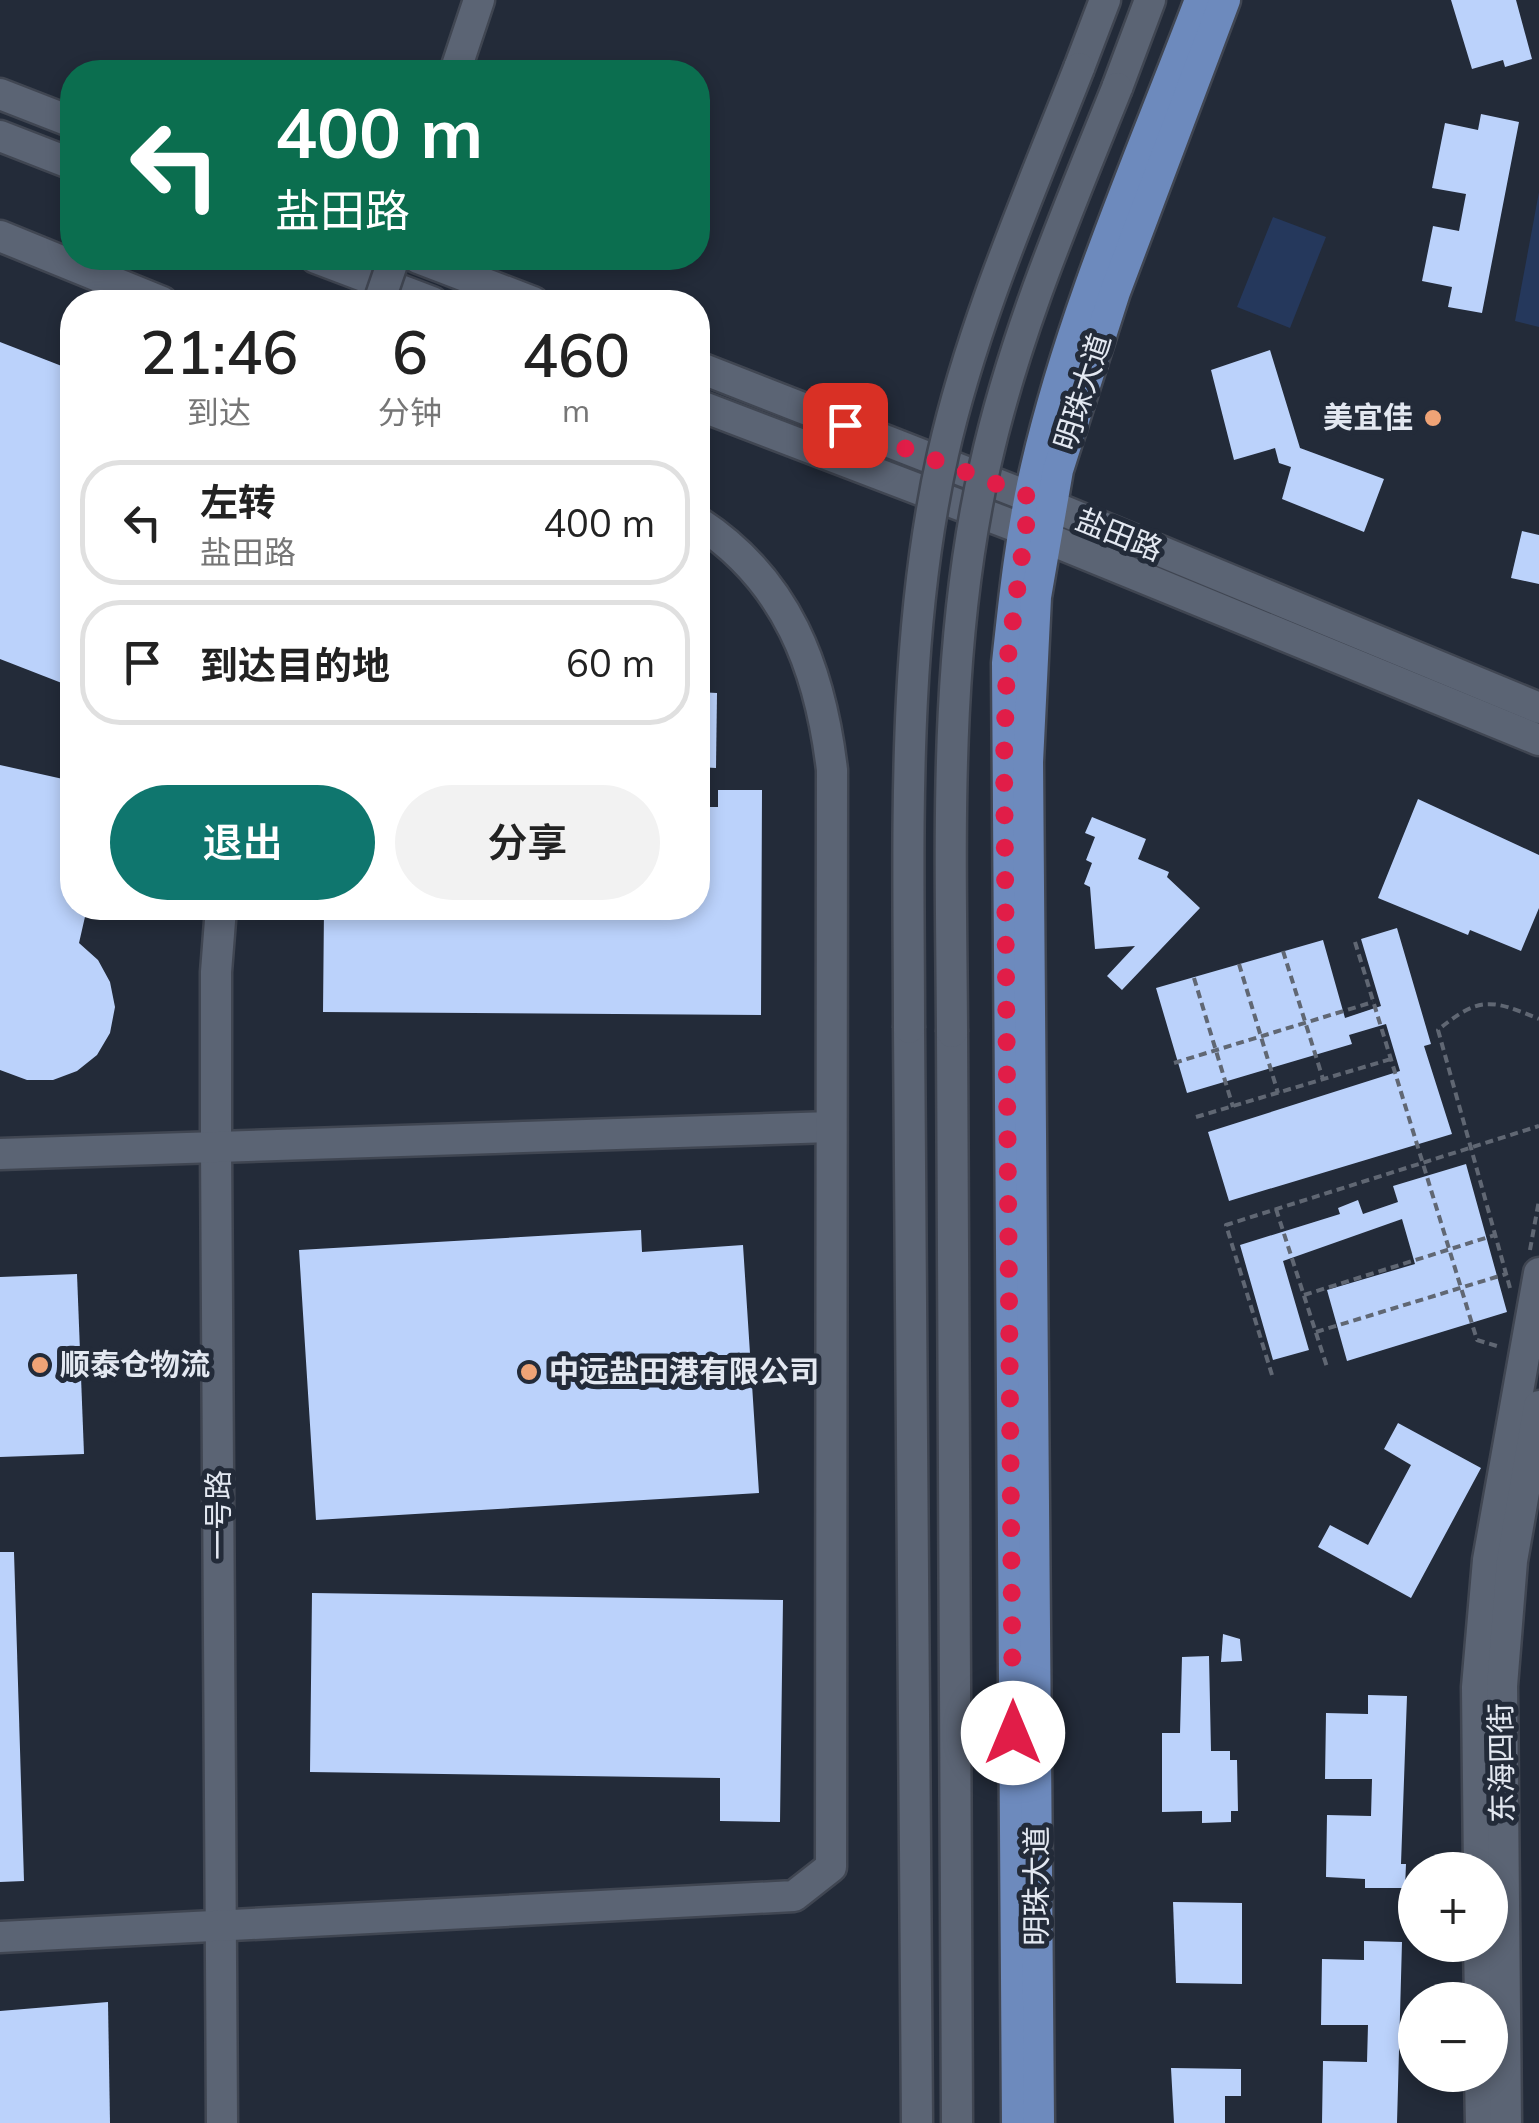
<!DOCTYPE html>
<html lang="zh">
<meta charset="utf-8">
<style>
:root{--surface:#fff;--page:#f2f2f2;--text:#222;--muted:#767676;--line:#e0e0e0;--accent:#0f766e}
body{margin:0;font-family:Mulish,"Noto Sans SC",sans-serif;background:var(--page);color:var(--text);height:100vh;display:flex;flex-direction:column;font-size:38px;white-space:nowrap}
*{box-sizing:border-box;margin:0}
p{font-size:32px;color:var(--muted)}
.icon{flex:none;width:55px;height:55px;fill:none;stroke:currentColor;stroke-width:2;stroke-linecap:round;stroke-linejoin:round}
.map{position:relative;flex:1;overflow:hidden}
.details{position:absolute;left:60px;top:290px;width:650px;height:630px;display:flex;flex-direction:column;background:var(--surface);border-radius:40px;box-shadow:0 5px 15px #0003}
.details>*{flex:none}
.hud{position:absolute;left:60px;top:60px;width:650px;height:210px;border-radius:40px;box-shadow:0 5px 15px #0003;background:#0b6e4f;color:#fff;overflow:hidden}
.fabs{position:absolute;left:1398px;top:1852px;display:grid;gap:20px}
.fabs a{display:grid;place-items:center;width:110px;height:110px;border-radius:50%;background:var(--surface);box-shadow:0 5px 15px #0003;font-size:50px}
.pin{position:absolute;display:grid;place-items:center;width:85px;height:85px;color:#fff;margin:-42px;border-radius:20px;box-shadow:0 5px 15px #0006}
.me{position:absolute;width:110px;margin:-55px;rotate:0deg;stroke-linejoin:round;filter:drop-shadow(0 0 8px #0008)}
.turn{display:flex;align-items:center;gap:35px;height:210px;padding:0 50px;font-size:45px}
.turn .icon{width:130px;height:130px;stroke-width:2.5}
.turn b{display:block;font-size:70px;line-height:85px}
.eta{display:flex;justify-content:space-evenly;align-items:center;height:170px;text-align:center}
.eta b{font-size:60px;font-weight:600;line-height:70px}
.primary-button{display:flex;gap:20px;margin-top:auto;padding:20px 50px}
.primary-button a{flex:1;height:115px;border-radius:60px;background:var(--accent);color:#fff;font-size:40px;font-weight:600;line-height:115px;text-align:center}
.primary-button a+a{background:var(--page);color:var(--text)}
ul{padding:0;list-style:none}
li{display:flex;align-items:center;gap:30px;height:125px;margin:0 20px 15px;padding:0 30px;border:5px solid var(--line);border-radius:40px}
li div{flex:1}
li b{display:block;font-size:38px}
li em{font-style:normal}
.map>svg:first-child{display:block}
.green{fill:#25385c}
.building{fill:#bbd2fb}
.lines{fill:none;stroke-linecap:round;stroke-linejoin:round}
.minor-casing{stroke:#404652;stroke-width:35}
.major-casing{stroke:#404652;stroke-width:35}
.path{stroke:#606773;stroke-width:4;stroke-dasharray:8 5;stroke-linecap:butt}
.minor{stroke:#5b6474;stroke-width:30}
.major{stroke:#6d8abd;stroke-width:30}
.minor-bridge-casing{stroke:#404652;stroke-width:35;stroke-linecap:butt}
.minor-bridge{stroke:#5b6474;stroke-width:30}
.route{stroke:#e11d48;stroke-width:18;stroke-dasharray:0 32.4}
.poi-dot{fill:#efa376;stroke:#232b39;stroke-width:4}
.labels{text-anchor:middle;stroke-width:10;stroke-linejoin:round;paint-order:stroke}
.street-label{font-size:30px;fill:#e3e8f1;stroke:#232b39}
.poi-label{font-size:30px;font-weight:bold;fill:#e3e8f1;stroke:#232b39;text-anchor:start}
</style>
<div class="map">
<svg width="1539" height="2123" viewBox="0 0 1539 2123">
<rect width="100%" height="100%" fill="#232b39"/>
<g class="green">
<polygon points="1539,192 1539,327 1515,321"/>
<polygon points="1273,217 1326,237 1290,328 1237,307"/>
</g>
<g class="building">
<polygon points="1451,0 1516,0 1532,59 1505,67 1503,60 1472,69"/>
<polygon points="1481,114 1519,122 1482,313 1448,307 1452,287 1422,281 1433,226 1459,231 1466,194 1432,188 1445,123 1478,130"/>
<polygon points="0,342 72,370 72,687 0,659"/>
<polygon points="1270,350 1300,448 1384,479 1364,532 1282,499 1291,467 1279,463 1275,448 1234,460 1211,370"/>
<polygon points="1522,531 1539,535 1539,584 1511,578"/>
<polygon points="698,692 717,693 716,768 698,767"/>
<polygon points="0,765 72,781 72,908 87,908 79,943 98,960 110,982 115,1007 110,1033 97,1055 77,1071 53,1080 27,1080 0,1070"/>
<polygon points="718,790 762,790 761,1015 323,1012 324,908 698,908 698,807 718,807"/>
<polygon points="1418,799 1539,855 1539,908 1521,951 1470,930 1468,935 1378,898"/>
<polygon points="1092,817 1146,839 1138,859 1169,872 1167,877 1200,908 1122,990 1107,976 1135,946 1095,949 1090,887 1084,884 1092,863 1086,860 1095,837 1085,833"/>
<polygon points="1397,928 1431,1044 1424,1046 1452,1134 1229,1201 1208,1132 1400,1071 1386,1024 1349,1035 1352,1044 1187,1093 1156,988 1323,940 1345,1018 1381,1006 1361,939"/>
<polygon points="1466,1164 1507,1312 1347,1361 1327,1290 1415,1264 1402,1219 1283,1261 1309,1350 1273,1360 1240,1245 1340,1214 1338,1208 1358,1200 1363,1214 1398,1202 1393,1186"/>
<polygon points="641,1230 642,1252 743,1245 759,1493 316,1520 299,1250"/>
<polygon points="77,1274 84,1454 0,1457 0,1277"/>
<polygon points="1398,1423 1481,1468 1411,1598 1318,1547 1330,1525 1368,1545 1411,1465 1384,1449"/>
<polygon points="0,1552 14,1552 24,1881 0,1882"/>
<polygon points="312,1593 783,1600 780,1822 720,1821 720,1778 310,1772"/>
<polygon points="1223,1634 1240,1639 1242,1661 1221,1662"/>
<polygon points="1209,1656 1211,1751 1230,1751 1230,1760 1237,1760 1238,1811 1231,1811 1231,1822 1202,1823 1202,1811 1162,1812 1162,1733 1180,1733 1182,1657"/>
<polygon points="1368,1695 1407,1696 1401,1864 1406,1864 1405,1888 1365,1888 1365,1879 1326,1877 1327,1815 1371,1816 1372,1779 1325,1779 1326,1713 1368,1714"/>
<polygon points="1173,1902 1242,1903 1242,1984 1176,1983"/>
<polygon points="1364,1941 1402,1942 1397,2123 1322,2123 1323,2061 1367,2062 1368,2025 1321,2025 1322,1959 1364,1960"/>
<polygon points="108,2002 110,2123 0,2123 0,2011"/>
<polygon points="1171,2068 1241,2069 1241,2096 1225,2096 1225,2123 1174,2123"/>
</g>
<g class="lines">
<g class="minor-casing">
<g id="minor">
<polyline points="1079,68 1105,0"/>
<polyline points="455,72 479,0"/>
<polyline points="1117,88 1150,0"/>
<polyline points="0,94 72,122"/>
<polyline points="0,136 72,164"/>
<polyline points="0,236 162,302"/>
<polyline points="316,258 432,302"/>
<polyline points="418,258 533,302"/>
<polyline points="698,367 1030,497 1539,708"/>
<polyline points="698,405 1046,538 1539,740"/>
<polyline points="221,908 216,972 216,1146 222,2123"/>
<polyline points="909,1028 917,2123"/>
<polyline points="952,1032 957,2123"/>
<polyline points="0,1154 831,1127"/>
<polyline points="1479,1870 1477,1687 1488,1560 1539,1273"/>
<path d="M0,1937l794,-41 37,-29 1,-1097c-12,-102 -45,-190 -134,-248"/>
<polyline points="1479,1945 1480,2000"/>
<polyline points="1480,2075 1481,2123"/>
<polyline points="1506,2123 1502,1686 1512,1561 1539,1406"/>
</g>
</g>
<g class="major-casing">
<g id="major">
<path d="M1017,2123l-10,-1460c7,-66 14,-131 29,-196 37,-160 106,-314 164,-467"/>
<polyline points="1039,2123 1028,762 1036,597 1058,470 1115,292 1225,0"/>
</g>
</g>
<g class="path">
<polyline points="1355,942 1477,1340 1500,1347"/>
<polyline points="1283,951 1323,1079"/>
<polyline points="1239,964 1278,1093"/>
<polyline points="1194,978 1233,1107"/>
<polyline points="1174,1063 1373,1002"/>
<polyline points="1196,1117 1391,1059"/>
<polyline points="1276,1209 1327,1367"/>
<polyline points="1530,1250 1539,1200"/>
<path d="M1510,1288l-72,-258c41,-34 53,-31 101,-11"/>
<polyline points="1304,1295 1495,1235"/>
<polyline points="1316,1332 1506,1274"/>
<polyline points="1272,1375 1226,1225 1539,1126"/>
</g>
<use href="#minor" class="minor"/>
<use href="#major" class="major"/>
<g class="minor-bridge-casing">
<g id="minor-bridge">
<polyline points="379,302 394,258"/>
<path d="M909,1028c0,-191 -8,-386 34,-574 30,-133 86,-259 136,-386"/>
<path d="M952,1032c-1,-189 -9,-380 33,-566 29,-131 82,-254 132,-378"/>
</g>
</g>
<use href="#minor-bridge" class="minor-bridge"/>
</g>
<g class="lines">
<polyline class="route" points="845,425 1030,497 1007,663 1004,759 1013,1733"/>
</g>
<g class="poi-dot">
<circle cx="1433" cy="418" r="10"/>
<circle cx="40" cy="1365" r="10"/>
<circle cx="529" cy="1372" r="10"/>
</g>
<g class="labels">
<g class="street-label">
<text transform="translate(1083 392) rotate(-72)" y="10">明珠大道</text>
<text transform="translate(1119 535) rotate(22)" y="10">盐田路</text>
<text transform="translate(219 1515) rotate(-90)" y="10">一号路</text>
<text transform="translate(1502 1763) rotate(-91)" y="10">东海四街</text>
<text transform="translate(1037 1886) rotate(-90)" y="10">明珠大道</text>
</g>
<g class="poi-label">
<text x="1413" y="428" text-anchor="end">美宜佳</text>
<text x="60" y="1375">顺泰仓物流</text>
<text x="549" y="1382">中远盐田港有限公司</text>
</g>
</g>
</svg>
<div class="fabs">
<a>+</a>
<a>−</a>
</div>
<div class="pin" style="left:845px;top:425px;background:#d93025"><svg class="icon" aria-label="arrive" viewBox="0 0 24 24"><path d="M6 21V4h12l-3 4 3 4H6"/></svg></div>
<svg class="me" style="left:1013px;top:1733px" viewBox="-20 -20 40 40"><circle r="19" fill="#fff"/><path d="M0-13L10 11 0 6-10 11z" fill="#e11d48"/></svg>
<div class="hud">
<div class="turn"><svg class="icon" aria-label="left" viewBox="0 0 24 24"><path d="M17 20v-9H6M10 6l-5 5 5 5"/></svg><div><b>400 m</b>盐田路</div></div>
</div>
<section class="details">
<div class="eta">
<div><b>21:46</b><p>到达</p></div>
<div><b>6</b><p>分钟</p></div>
<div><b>460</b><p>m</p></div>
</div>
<ul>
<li><svg class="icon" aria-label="left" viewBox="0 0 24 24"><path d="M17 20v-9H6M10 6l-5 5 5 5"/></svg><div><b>左转</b><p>盐田路</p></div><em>400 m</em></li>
<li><svg class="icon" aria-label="arrive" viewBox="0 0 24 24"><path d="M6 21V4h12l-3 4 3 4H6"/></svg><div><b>到达目的地</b></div><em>60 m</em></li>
</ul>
<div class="primary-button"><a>退出</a><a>分享</a></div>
</section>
</div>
